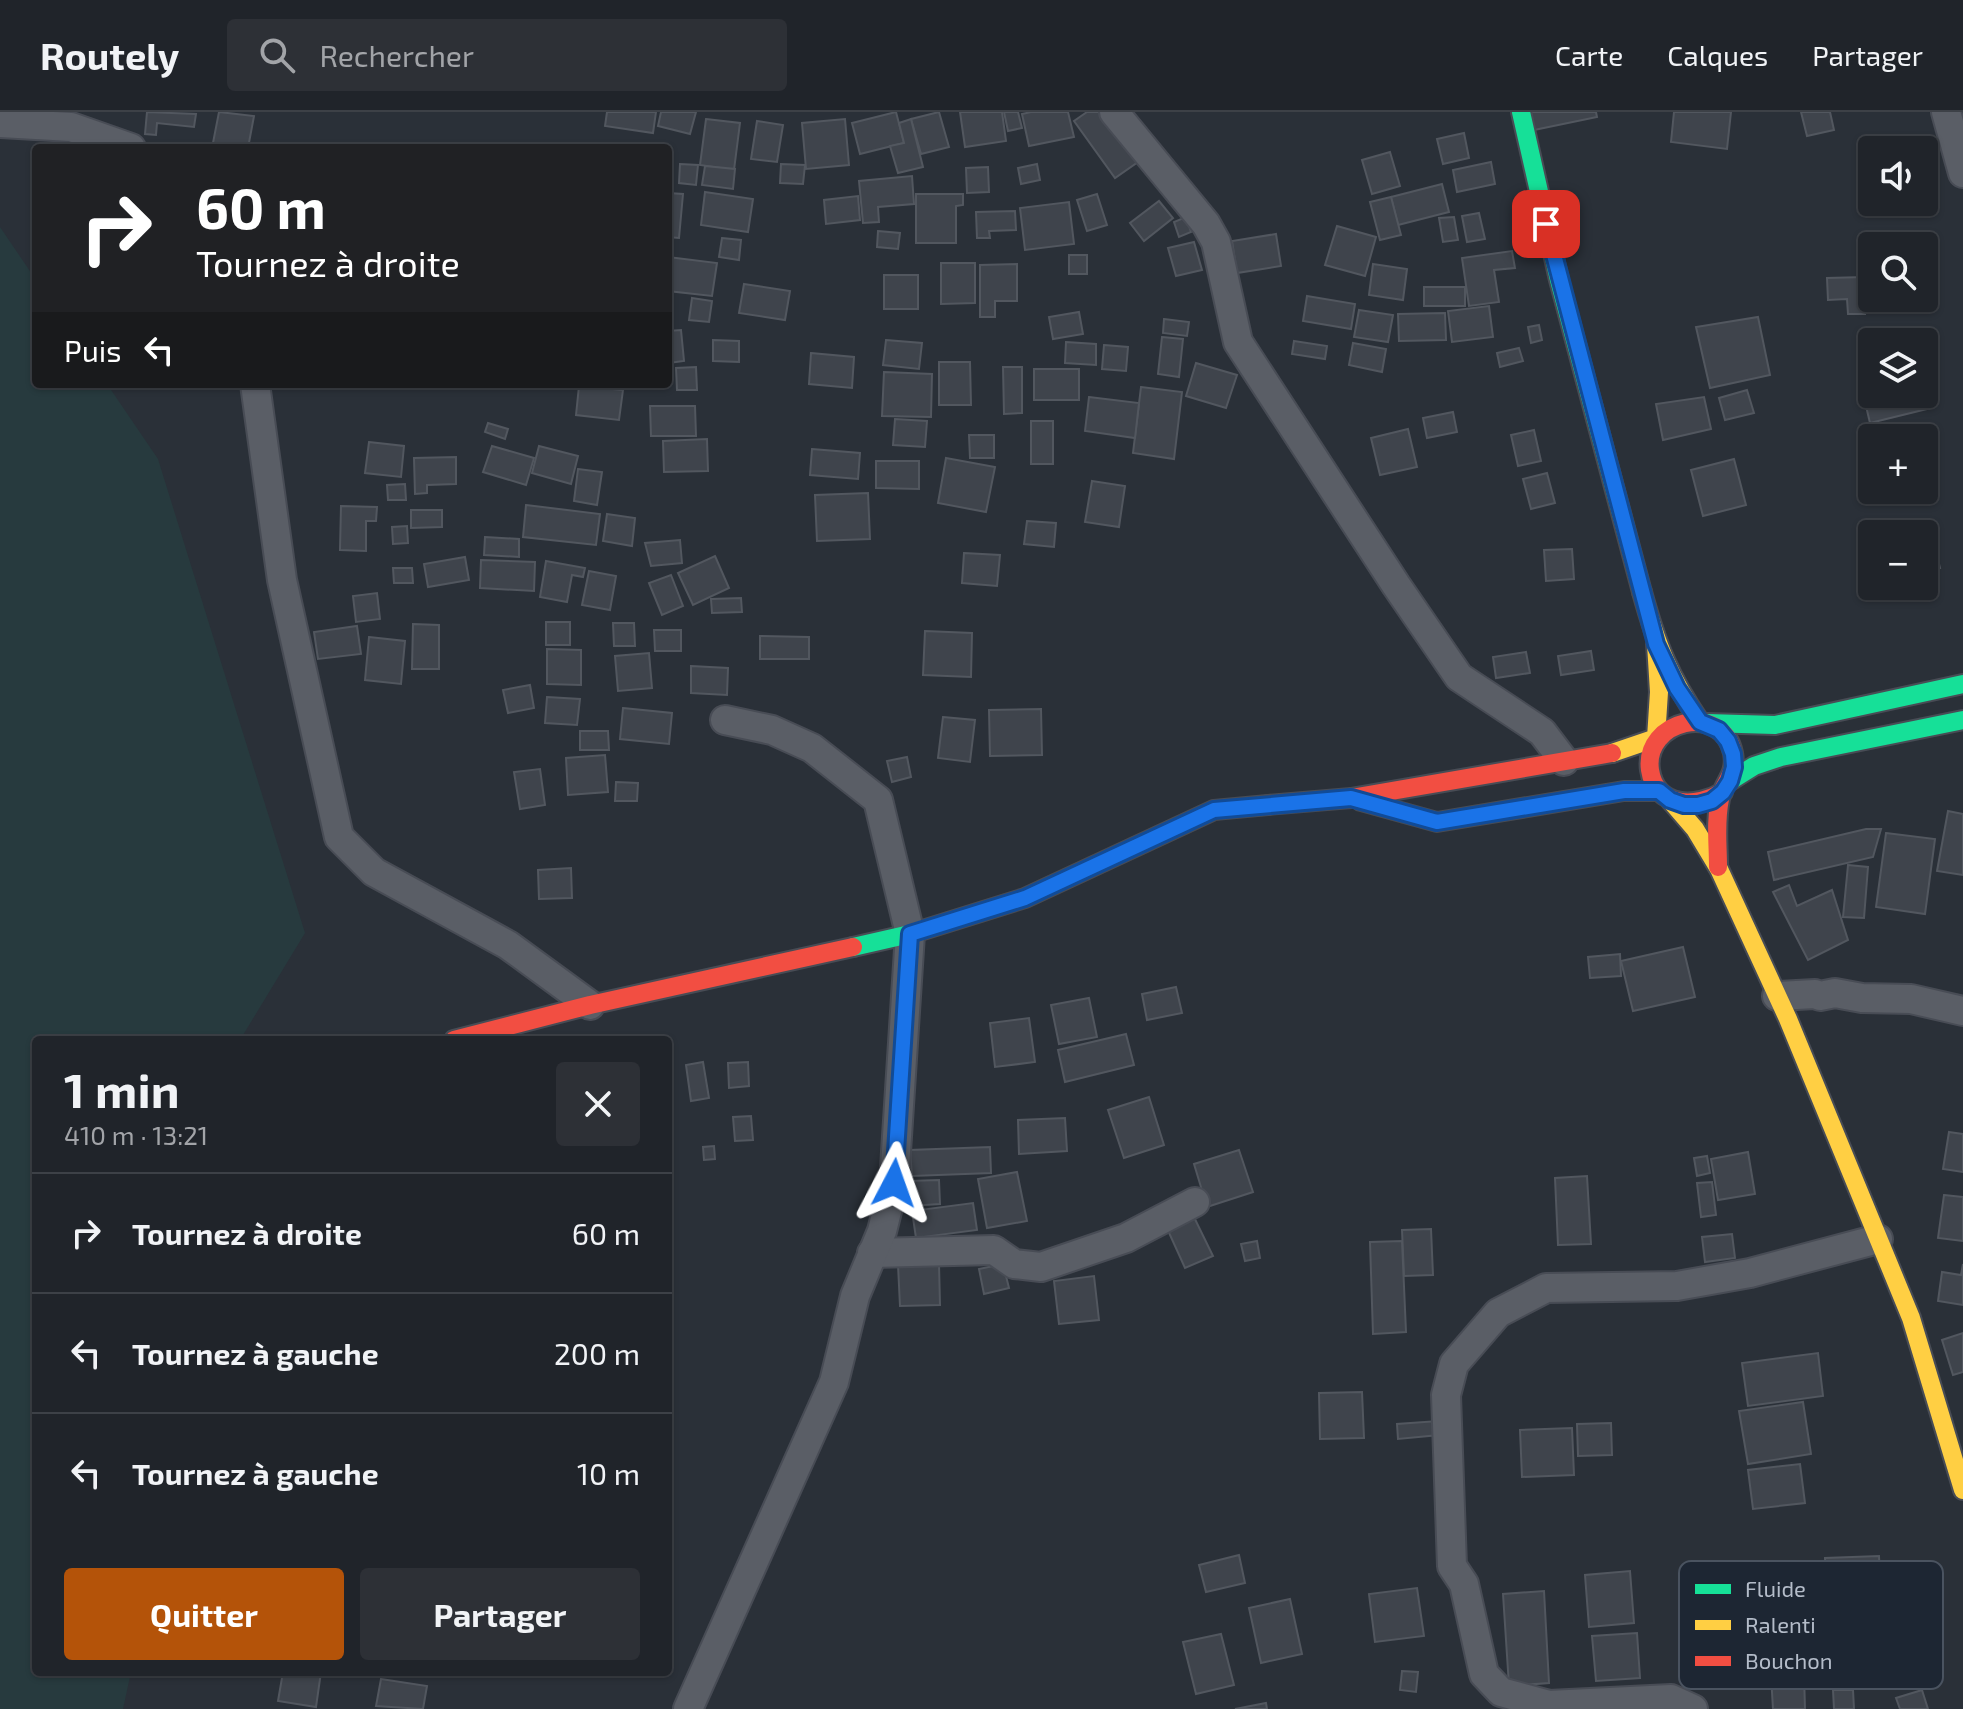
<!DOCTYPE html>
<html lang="fr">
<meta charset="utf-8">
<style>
:root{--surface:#20242a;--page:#2d3036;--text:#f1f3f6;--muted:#a2a4a8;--line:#3d4147;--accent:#b45309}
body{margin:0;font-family:"Exo 2",sans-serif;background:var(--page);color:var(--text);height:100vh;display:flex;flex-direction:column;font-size:30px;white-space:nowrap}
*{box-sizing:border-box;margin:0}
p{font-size:26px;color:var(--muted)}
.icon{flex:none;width:44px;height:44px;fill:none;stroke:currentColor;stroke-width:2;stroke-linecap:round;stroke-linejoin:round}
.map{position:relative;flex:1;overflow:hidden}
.side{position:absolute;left:32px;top:924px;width:640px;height:640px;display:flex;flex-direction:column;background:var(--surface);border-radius:8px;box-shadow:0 2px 6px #0004,0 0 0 2px var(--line)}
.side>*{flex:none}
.guide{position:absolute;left:32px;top:32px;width:640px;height:244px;border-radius:8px;box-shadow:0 2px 6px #0004,0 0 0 2px var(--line);background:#202124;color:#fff;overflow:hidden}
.buttons{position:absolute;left:1858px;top:24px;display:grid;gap:16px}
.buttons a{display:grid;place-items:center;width:80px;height:80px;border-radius:8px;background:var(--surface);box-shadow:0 2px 6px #0004,0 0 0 2px var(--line);font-size:40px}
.pin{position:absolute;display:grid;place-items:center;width:68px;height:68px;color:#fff;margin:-34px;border-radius:16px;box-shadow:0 4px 12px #0006}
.me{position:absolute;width:88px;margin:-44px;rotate:4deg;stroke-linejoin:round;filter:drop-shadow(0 0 6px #0008)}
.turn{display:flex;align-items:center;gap:28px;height:168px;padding:0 32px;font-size:36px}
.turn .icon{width:104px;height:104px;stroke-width:2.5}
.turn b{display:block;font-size:56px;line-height:68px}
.then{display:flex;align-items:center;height:76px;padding:0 32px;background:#0003;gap:16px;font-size:30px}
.round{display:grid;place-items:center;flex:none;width:84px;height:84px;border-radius:8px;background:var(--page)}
.overview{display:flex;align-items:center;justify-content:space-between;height:136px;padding:0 32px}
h1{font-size:48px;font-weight:700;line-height:60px}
.button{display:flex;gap:16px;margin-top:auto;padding:16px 32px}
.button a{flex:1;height:92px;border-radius:8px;background:var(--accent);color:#fff;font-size:32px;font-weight:700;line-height:92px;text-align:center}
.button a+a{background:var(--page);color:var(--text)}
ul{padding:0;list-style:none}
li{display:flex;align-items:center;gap:24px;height:120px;padding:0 32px;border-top:2px solid var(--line)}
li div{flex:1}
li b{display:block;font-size:30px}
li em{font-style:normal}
header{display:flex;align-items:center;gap:48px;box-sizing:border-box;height:112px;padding:0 40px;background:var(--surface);border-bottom:2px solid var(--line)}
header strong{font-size:38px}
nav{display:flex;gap:44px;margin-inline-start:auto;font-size:28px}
.search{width:560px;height:72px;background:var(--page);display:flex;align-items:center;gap:20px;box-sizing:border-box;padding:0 28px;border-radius:8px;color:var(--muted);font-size:30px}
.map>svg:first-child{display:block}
.green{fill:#273a3e}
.building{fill:#3f444c;stroke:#52575f;stroke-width:2}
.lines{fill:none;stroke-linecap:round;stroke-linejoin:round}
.street-casing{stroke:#484c55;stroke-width:32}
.fast-casing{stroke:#484c55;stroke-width:22}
.slow-casing{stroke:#484c55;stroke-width:22}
.jam-casing{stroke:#484c55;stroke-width:22}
.street{stroke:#5a5e66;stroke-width:28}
.fast{stroke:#16e098;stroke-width:18}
.slow{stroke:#ffcf43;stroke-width:18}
.jam{stroke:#f24e42;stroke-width:18}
.route-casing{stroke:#114b97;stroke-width:20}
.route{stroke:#1a73e8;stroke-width:14}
.key{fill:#1d2633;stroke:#4a5360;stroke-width:2}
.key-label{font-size:22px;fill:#b4bcc9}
</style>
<header>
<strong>Routely</strong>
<div class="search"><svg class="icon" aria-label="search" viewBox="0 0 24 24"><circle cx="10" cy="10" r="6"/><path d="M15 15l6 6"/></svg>Rechercher</div>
<nav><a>Carte</a><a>Calques</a><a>Partager</a></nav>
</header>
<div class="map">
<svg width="1963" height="1597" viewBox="0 0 1963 1597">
<rect width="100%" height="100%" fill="#2a3038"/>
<polygon class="green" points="0,115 36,168 36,272 107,272 158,347 305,821 240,928 36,928 36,1560 131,1560 123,1597 0,1597"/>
<g class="building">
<polygon points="147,0 196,2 194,15 157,11 156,23 145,22"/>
<polygon points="219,0 254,4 248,36 212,36"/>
<polygon points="607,0 656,0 653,21 605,14"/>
<polygon points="661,0 696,0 690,22 658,14"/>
<polygon points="896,0 904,31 860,42 852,11"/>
<polygon points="939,0 949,35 921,42 911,7"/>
<polygon points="960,0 1002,0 1006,29 965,35"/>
<polygon points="1004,0 1018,0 1022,16 1008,19"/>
<polygon points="1031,0 1068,0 1074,25 1029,34 1022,2"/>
<polygon points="1087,0 1102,0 1138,50 1115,66 1074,9"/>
<polygon points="1531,0 1596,0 1597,5 1534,18"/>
<polygon points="1674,0 1731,0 1727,37 1671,30"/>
<polygon points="1801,0 1830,0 1834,18 1807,24"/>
<polygon points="706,7 740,11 734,58 700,53"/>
<polygon points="845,7 849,53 806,57 802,11"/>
<polygon points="911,7 923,55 898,61 890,34 904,31 899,11"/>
<polygon points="757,9 783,13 777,50 751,47"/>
<polygon points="1464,21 1469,46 1443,52 1437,27"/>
<polygon points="1390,40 1400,74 1372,82 1362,48"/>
<polygon points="1491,50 1495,72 1457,80 1453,58"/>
<polygon points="680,52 698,53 696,73 679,71"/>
<polygon points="781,52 805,53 803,72 780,71"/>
<polygon points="1037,52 1040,68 1021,72 1018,56"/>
<polygon points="705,54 735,57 733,77 702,73"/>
<polygon points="988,55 989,80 967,81 966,56"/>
<polygon points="912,64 914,92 878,95 879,110 863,111 859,69"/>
<polygon points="1442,72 1449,100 1398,113 1391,85"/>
<polygon points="705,80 753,87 748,120 701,113"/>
<polygon points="668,81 683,82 679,126 668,125"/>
<polygon points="916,82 963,82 963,93 956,94 956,131 916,131"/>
<polygon points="1097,82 1107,113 1087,119 1077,88"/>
<polygon points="858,84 860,108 826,112 824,88"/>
<polygon points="1391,85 1401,123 1380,128 1370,90"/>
<polygon points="1159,89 1173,106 1144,129 1130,111"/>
<polygon points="1069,90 1074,132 1025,138 1020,96"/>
<polygon points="1015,99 1016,118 989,119 990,126 977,126 976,100"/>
<polygon points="1479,101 1485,127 1467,130 1462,104"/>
<polygon points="1186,105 1191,120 1179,125 1174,110"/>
<polygon points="1454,105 1458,128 1443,130 1439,106"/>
<polygon points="1337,114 1376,125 1365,164 1325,153"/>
<polygon points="878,119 900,121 898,137 877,135"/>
<polygon points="1276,122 1281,154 1237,161 1232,129"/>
<polygon points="722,126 741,128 739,148 719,145"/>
<polygon points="1194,130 1202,158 1176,164 1168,136"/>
<polygon points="1512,139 1515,156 1494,158 1499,190 1469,194 1462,146"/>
<rect x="1069" y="143" width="18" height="19"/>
<polygon points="668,145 717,151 712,184 668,179"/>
<polygon points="941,151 975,151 975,191 941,192"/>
<polygon points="1017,152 1017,189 995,189 995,205 980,205 980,153"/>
<polygon points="1373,152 1407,157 1403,188 1369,183"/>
<rect x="884" y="163" width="34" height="34"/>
<polygon points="1865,165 1865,202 1848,202 1847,187 1828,188 1827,166"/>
<polygon points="744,172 790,179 785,208 739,201"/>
<rect x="1424" y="175" width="41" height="19"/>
<polygon points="1307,184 1355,192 1351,217 1303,209"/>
<polygon points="692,186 712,189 709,210 689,208"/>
<polygon points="1489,194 1493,225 1452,230 1448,199"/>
<polygon points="1359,198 1393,203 1388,230 1354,225"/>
<polygon points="1079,200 1083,222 1053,227 1049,205"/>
<polygon points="1445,201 1446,228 1399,229 1398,202"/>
<polygon points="1758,205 1770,263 1710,276 1696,215"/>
<polygon points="1164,207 1189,210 1187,224 1163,221"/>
<polygon points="1539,213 1542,228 1531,231 1528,215"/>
<polygon points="681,218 684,249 668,251 668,219"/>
<polygon points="1162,225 1183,227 1179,265 1158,262"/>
<polygon points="713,228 739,229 739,250 713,249"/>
<polygon points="886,228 922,231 919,257 883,253"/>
<polygon points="1294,229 1327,234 1325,247 1292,242"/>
<polygon points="1066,230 1096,232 1096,253 1065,251"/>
<polygon points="1353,231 1386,237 1382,260 1349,253"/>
<polygon points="1104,233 1128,235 1126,259 1102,257"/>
<polygon points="1519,236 1523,249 1500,255 1497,241"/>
<polygon points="811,241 854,245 852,276 809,272"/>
<polygon points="939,250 970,250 971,293 939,293"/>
<polygon points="1196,251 1237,263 1226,296 1186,284"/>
<polygon points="696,255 697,278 677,278 676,256"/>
<polygon points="1003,255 1022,255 1022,301 1004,302"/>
<rect x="1034" y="257" width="45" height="31"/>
<polygon points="1872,257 1872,282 1922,282 1927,297 1870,311 1858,260"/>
<polygon points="884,260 932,262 931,305 882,304"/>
<polygon points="579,274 623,278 619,308 576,303"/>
<polygon points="1141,275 1182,280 1174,347 1133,341"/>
<polygon points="1747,278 1754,301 1725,308 1719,286"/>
<polygon points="1089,285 1139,291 1135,326 1085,319"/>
<polygon points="1704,285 1711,317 1663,328 1656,292"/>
<polygon points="650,294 695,294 696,324 651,324"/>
<polygon points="1453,300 1457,320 1427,326 1423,306"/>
<polygon points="895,307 927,309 925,335 893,333"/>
<rect x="1031" y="309" width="22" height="43"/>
<polygon points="488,311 508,317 505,327 485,320"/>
<polygon points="1408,317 1417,355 1380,363 1371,326"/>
<polygon points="1534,318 1541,349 1518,354 1511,323"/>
<polygon points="969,323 994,323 994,346 970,346"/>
<polygon points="707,327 708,359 664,360 663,329"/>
<polygon points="369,330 404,334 401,365 365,361"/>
<polygon points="492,334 534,346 526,373 483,360"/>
<polygon points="539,334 578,344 571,372 532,361"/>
<polygon points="812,337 860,341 858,367 810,363"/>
<polygon points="456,345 456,372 427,373 427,381 415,382 414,346"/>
<polygon points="946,346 995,355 986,400 938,391"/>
<polygon points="1734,347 1746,393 1703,404 1691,358"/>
<polygon points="876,349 919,349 919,377 876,376"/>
<polygon points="578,357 602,360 597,393 574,389"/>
<polygon points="1547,361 1555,391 1531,397 1523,367"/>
<polygon points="1092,369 1125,374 1119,415 1085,410"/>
<polygon points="405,372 406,388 388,388 387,373"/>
<polygon points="868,381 870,427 817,429 815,383"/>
<polygon points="526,393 600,402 596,433 523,425"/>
<polygon points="341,394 377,395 376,409 366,409 366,439 340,438"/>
<polygon points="411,398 442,398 442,415 411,416"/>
<polygon points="607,402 635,406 632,434 603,429"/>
<polygon points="1027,409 1056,411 1054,435 1024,432"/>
<polygon points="407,414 408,431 393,432 392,415"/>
<polygon points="485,425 519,427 519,445 484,443"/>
<polygon points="680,428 682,451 651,454 645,431"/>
<polygon points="1934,431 1940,456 1924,460 1924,434"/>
<polygon points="1572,437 1574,467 1546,469 1544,438"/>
<polygon points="964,441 1000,443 997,474 962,471"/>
<polygon points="715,444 729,476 693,493 678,461"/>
<polygon points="465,445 469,468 428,475 424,452"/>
<polygon points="481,448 535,450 534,479 480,476"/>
<polygon points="546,449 585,456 583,465 572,463 567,490 540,485"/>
<polygon points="393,456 412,456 413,471 394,471"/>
<polygon points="589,459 616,464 610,498 582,493"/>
<polygon points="671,463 683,494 662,503 649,471"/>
<polygon points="377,481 380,507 356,510 353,484"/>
<polygon points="741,486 742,500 712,501 711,487"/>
<rect x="546" y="510" width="24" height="23"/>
<polygon points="613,511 634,511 635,534 614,534"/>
<polygon points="413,512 439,513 439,557 412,557"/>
<polygon points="357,514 361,542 318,547 314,520"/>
<polygon points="654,518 681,518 681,539 655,539"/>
<polygon points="925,519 972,521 971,565 923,563"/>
<polygon points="760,524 809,525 809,547 760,547"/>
<polygon points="369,525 405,529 401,572 365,568"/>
<polygon points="547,537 581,538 581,573 547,572"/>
<polygon points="1591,539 1594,558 1561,563 1558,544"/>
<polygon points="1526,540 1530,561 1496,566 1493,545"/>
<polygon points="649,541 652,576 618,579 615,544"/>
<polygon points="691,554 728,556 727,583 691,581"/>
<polygon points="530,573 534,596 508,601 503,578"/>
<polygon points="547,585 580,587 577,613 545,611"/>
<polygon points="623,596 672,601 669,632 620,627"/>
<polygon points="1041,597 1042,643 990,644 989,598"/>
<polygon points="943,605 975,608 970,650 938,646"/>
<polygon points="580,619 608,619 609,638 580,638"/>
<polygon points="605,643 608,680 568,683 566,646"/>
<polygon points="907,645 911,665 892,670 887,649"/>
<polygon points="540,657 545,693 520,697 514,660"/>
<polygon points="616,670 638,671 637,689 615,689"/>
<polygon points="1948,699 1963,702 1963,763 1937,759"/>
<polygon points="1866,717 1881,717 1873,745 1774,768 1768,740"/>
<polygon points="1886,721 1935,727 1925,802 1876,795"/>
<polygon points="1848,753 1868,755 1864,806 1843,805"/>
<polygon points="571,756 572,786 539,787 538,758"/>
<polygon points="1789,773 1797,794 1832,778 1848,828 1808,848 1773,780"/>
<polygon points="1683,835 1695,885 1633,899 1621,849"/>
<polygon points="1620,842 1621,864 1590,866 1588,845"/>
<polygon points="1176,875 1182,901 1147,908 1142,882"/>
<polygon points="1089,886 1097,925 1059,932 1051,893"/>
<polygon points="1029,906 1035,950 995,955 990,911"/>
<polygon points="1126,922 1134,953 1065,970 1058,938"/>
<polygon points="703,950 709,986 691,989 686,953"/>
<polygon points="748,950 749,974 729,976 728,951"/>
<polygon points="1149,985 1164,1033 1124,1046 1108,998"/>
<polygon points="751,1004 753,1028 735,1029 733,1005"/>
<polygon points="1065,1006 1067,1039 1019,1042 1018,1008"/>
<polygon points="1949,1020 1963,1022 1963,1060 1943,1057"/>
<polygon points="714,1034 715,1047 704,1048 703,1035"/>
<polygon points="990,1035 991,1061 912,1064 910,1038"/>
<polygon points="1239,1038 1253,1080 1207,1095 1194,1052"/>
<polygon points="1748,1040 1755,1082 1718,1088 1711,1047"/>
<polygon points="1707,1044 1710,1061 1697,1064 1694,1046"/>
<polygon points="1017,1060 1027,1109 987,1116 978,1067"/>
<polygon points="1587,1064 1591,1132 1558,1133 1555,1066"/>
<polygon points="939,1068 940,1092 909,1094 908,1069"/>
<polygon points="1712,1070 1716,1103 1701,1105 1697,1071"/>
<polygon points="1944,1083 1963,1085 1963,1129 1938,1126"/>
<polygon points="973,1091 977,1118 916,1126 912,1099"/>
<polygon points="1191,1099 1213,1144 1185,1156 1165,1112"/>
<polygon points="1431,1117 1433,1163 1404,1164 1402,1118"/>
<polygon points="1732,1122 1735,1146 1705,1150 1702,1125"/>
<polygon points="1257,1129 1260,1146 1245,1149 1241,1132"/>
<polygon points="1402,1129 1406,1220 1373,1222 1370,1130"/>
<polygon points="939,1152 940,1193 900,1194 898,1153"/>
<polygon points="1003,1152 1009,1176 984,1182 979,1157"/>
<polygon points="1963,1152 1963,1193 1938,1189 1942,1160 1961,1163"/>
<polygon points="1094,1164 1099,1208 1059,1212 1054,1169"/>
<polygon points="1963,1221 1963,1260 1953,1263 1942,1228"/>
<polygon points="1818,1241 1823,1284 1748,1294 1742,1251"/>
<polygon points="1362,1280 1364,1326 1320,1327 1319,1281"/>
<polygon points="1803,1290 1811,1342 1748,1352 1739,1299"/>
<polygon points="1438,1309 1439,1323 1398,1327 1397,1312"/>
<polygon points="1611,1311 1612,1343 1578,1344 1577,1312"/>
<polygon points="1572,1316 1574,1363 1522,1365 1520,1318"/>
<polygon points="1800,1352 1805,1391 1753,1397 1748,1358"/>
<polygon points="1239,1443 1245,1471 1206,1480 1199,1453"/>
<polygon points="1879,1444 1880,1467 1826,1469 1825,1446"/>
<polygon points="1630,1459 1634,1511 1589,1515 1585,1463"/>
<polygon points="1417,1476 1424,1524 1375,1530 1369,1482"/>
<polygon points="1544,1479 1549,1571 1509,1574 1503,1482"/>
<polygon points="1290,1487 1302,1542 1261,1551 1249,1496"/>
<polygon points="1637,1521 1640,1566 1596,1569 1592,1524"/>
<polygon points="1221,1522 1234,1573 1196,1582 1183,1530"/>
<polygon points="1402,1559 1418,1560 1416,1580 1400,1578"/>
<polygon points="283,1560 321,1560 316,1595 278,1589"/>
<polygon points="1804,1562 1805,1597 1773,1597 1771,1563"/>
<polygon points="381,1567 427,1574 423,1597 376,1594"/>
<polygon points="1833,1578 1853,1578 1854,1597 1834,1597"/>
<polygon points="1922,1578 1928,1597 1900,1597 1896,1586"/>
<polygon points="1266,1591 1267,1597 1235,1597"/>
</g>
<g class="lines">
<g class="street-casing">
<g id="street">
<polyline points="1114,0 1206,112 1216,130 1238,230 1396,473 1459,565 1542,620 1564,649"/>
<polyline points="1946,0 1963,61"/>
<polyline points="0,11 71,15 131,36"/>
<polyline points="255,272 282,468 339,725 374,760 508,833 590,893"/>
<polyline points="1777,884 1815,882 1820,884 1835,881 1862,886 1911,887 1963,899"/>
<polyline points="872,1141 994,1138 1014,1152 1041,1155 1126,1126 1195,1090"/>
<polyline points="688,1597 834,1270 855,1184 882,1119 894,1071 910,822 878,688 812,636 772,618 725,608"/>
<polyline points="1693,1597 1671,1587 1549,1593 1501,1580 1484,1562 1464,1472 1452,1454 1446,1283 1454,1252 1498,1201 1546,1176 1677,1174 1750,1161 1878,1127"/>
</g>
</g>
<g class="fast-casing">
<g id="fast">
<polyline points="1521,0 1559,168 1642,480"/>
<polyline points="1707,611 1775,613 1963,572"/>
<polyline points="1730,669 1754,654 1781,645 1963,608"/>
<polyline points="1361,689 1437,710 1624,679 1659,679"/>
<polyline points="853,835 910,822 1025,786 1214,698 1268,693"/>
</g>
</g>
<g class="slow-casing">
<g id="slow">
<path d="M1642,480c15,54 27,84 58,130"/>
<polyline points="1612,641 1656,626 1659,580 1656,532"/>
<polyline points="1670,688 1695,717 1719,757 1788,907 1911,1206 1963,1378"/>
</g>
</g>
<g class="jam-casing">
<g id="jam">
<polyline points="1268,693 1351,686 1612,641"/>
<path d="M1718,755c0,-23 -3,-45 2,-68 4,-18 17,-24 13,-46 -11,-52 -90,-33 -83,17 6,39 47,38 73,22"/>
<polyline points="454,928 590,893 853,835"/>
</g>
</g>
<use href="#street" class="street"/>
<use href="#fast" class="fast"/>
<use href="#slow" class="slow"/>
<use href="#jam" class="jam"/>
</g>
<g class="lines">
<g class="route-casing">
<polyline id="route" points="894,1071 910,822 1025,786 1214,698 1351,686 1437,710 1624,679 1659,679 1670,688 1684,693 1698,693 1712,689 1723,680 1730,669 1734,655 1733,642 1728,629 1719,618 1700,610 1677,576 1656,532 1546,112"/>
</g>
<use href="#route" class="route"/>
</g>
<rect x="1679" y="1449" width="264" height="128" rx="12" class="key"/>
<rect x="1695" y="1472" width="36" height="10" fill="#16e098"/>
<rect x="1695" y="1508" width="36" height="10" fill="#ffcf43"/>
<rect x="1695" y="1544" width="36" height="10" fill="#f24e42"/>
<g class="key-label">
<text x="1745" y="1485">Fluide</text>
<text x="1745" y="1521">Ralenti</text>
<text x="1745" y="1557">Bouchon</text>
</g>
</svg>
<div class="buttons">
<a><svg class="icon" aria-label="sound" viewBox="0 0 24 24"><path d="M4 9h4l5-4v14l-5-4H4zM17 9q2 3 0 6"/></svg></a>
<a><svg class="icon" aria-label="search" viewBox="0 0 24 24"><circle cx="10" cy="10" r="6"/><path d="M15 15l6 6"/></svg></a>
<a><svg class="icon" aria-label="layers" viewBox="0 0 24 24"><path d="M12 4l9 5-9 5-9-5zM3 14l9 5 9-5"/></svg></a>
<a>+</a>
<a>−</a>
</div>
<div class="pin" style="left:1546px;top:112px;background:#d93025"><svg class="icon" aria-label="arrive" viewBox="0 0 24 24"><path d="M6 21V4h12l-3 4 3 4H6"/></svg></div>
<svg class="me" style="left:894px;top:1071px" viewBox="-20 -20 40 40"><path d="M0-17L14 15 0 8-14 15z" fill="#1a73e8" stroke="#fff" stroke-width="4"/></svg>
<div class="guide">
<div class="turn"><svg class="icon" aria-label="right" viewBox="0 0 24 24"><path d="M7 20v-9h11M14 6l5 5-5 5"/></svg><div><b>60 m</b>Tournez à droite</div></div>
<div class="then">Puis<svg class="icon" aria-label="left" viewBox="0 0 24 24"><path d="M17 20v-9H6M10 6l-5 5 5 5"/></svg></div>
</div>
<section class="side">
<div class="overview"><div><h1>1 min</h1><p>410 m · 13:21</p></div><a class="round"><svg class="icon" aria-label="close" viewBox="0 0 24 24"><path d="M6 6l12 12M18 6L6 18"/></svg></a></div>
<ul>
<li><svg class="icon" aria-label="right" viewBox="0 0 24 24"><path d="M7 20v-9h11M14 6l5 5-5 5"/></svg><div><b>Tournez à droite</b></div><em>60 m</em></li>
<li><svg class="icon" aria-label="left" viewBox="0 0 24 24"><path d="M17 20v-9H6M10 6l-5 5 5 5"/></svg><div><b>Tournez à gauche</b></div><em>200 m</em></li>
<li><svg class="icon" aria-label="left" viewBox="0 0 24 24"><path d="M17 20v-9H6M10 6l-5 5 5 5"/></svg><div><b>Tournez à gauche</b></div><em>10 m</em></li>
</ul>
<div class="button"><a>Quitter</a><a>Partager</a></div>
</section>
</div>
